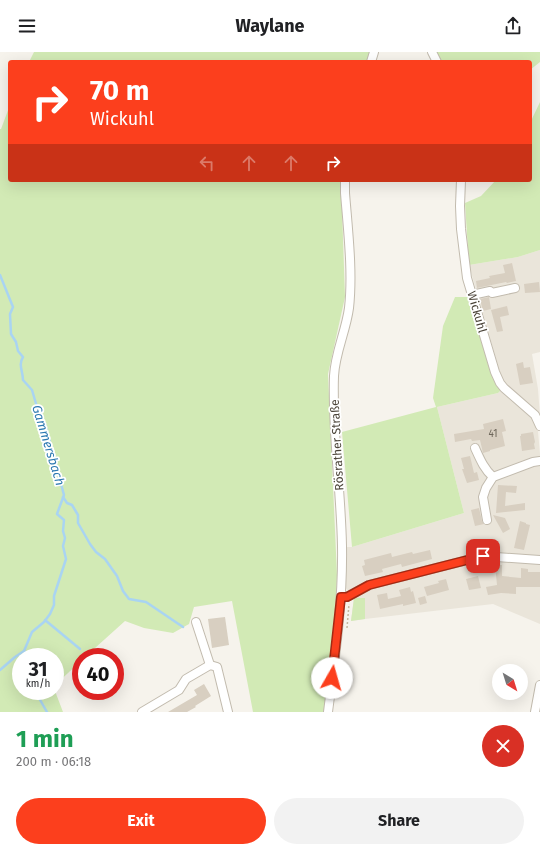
<!DOCTYPE html>
<meta charset="utf-8">
<style>
:root{--surface:#fff;--page:#f2f2f2;--text:#202124;--muted:#757577;--accent:#fc3f1d}
body{margin:0;font-family:"Fira Sans",sans-serif;background:var(--page);color:var(--text);height:100vh;display:flex;flex-direction:column;font-size:15px;white-space:nowrap}
*{box-sizing:border-box;margin:0}
p{font-size:13px;color:var(--muted)}
.icon{flex:none;width:22px;height:22px;fill:none;stroke:currentColor;stroke-width:2;stroke-linecap:round;stroke-linejoin:round}
.map{position:relative;height:660px;overflow:hidden}
.drawer{display:flex;flex-direction:column;background:var(--surface);flex:1}
.drawer>*{flex:none}
.top-card{position:absolute;left:8px;top:8px;width:524px;height:122px;border-radius:4px;box-shadow:0 4px 16px #0002;background:#fc3f1d;color:#fff;overflow:hidden}
.needle{width:26px;rotate:142deg}
.fabs{position:absolute;left:492px;top:612px;display:grid;gap:8px}
.fabs a{display:grid;place-items:center;width:36px;height:36px;border-radius:50%;background:var(--surface);box-shadow:0 4px 16px #0002;font-size:20px}
.speed{position:absolute;left:12px;top:596px;display:flex;gap:8px;font-size:20px;font-weight:700;text-align:center}
.speed>*{display:grid;place-content:center;width:52px;height:52px;border-radius:50%;background:var(--surface);box-shadow:0 4px 16px #0002;line-height:1}
.speed small{font-size:10px;font-weight:400}
.speed .limit{border:6px solid #d22;background:#fff;color:#111}
.pin{position:absolute;display:grid;place-items:center;width:34px;height:34px;color:#fff;margin:-17px;border-radius:8px;box-shadow:0 2px 6px #0006}
.me{position:absolute;width:44px;margin:-22px;rotate:7deg;stroke-linejoin:round;filter:drop-shadow(0 0 3px #0008)}
.turn{display:flex;align-items:center;gap:14px;height:84px;padding:0 16px;font-size:18px}
.turn .icon{width:52px;height:52px;stroke-width:2.5}
.turn b{display:block;font-size:28px;line-height:34px}
.lanes{display:flex;align-items:center;height:38px;padding:0 16px;background:#0003;justify-content:center;gap:20px;direction:ltr}
.lanes .off{opacity:.35}
.round{display:grid;place-items:center;flex:none;width:42px;height:42px;border-radius:21px;background:var(--page)}
.head{display:flex;align-items:center;justify-content:space-between;height:68px;padding:0 16px}
h1{font-size:24px;font-weight:700;line-height:30px;color:#1e9e55}
.cta{display:flex;gap:8px;margin-top:auto;padding:8px 16px}
.cta a{flex:1;height:46px;border-radius:24px;background:var(--accent);color:#fff;font-size:16px;font-weight:700;line-height:46px;text-align:center}
.cta a+a{background:var(--page);color:var(--text)}
header{display:flex;justify-content:space-between;align-items:center;height:52px;padding:0 16px;background:var(--surface);font-size:18px;font-weight:700}
.map>svg:first-child{display:block}
.residential{fill:#eae5da}
.green{fill:#d2eab5}
.lines{fill:none;stroke-linecap:round;stroke-linejoin:round}
.stream{stroke:#a9d4f2;stroke-width:2.5}
.building{fill:#d8cfc1}
.minor-casing{stroke:#c2bbae;stroke-width:10}
.path{stroke:#c4b79f;stroke-width:1.5;stroke-dasharray:2 2;stroke-linecap:butt}
.minor{stroke:#fff;stroke-width:8}
.route-casing{stroke:#a42913;stroke-width:10}
.route{stroke:#fc3f1d;stroke-width:7}
.labels{text-anchor:middle;stroke-width:3.5;stroke-linejoin:round;paint-order:stroke}
.number-label{font-size:10px;fill:#6e675b}
.street-label{font-size:12px;fill:#4b4439;stroke:#fff}
.water-label{font-size:13px;font-style:italic;fill:#2e7ab2;stroke:#fff}
</style>
<header><svg class="icon" aria-label="menu" viewBox="0 0 24 24"><path d="M4 6h16M4 12h16M4 18h16"/></svg>Waylane<svg class="icon" aria-label="share" viewBox="0 0 24 24"><path d="M12 15V3M7 8l5-5 5 5M5 13v7h14v-7"/></svg></header>
<div class="map">
<svg width="540" height="660" viewBox="0 0 540 660">
<rect width="100%" height="100%" fill="#f6f3ec"/>
<g class="residential">
<polygon points="540,198 540,300 532,302 538,337 540,364 511,338 505,331 501,324 469,213 518,205"/>
<polygon points="501,338 532,364 536,373 538,379 540,402 540,572 493,552 365,567 351,569 354,546 345,535 346,495 352,495 464,461 437,355 498,341"/>
</g>
<g class="green">
<polygon points="34,0 370,0 367,10 29,10"/>
<polygon points="436,0 540,0 540,10 530,18 530,10 441,10"/>
<polygon points="540,50 540,198 518,205 469,213 465,151 481,144 496,128 530,128 530,71"/>
<polygon points="10,53 10,128 341,128 345,245 328,322 337,523 336,551 332,585 327,641 324,660 253,660 232,549 194,555 189,572 173,581 144,576 125,569 85,605 81,605 81,609 55,633 55,605 21,605 21,639 55,639 63,660 0,660 0,77 1,77"/>
<polygon points="455,245 469,245 490,319 501,338 498,341 437,355 464,461 352,495 342,380 436,355 433,346 443,274"/>
<polygon points="354,546 365,546 365,567 351,569"/>
</g>
<g class="lines">
<g class="stream">
<path d="M0,223l13,32 -3,7 1,20 5,8 2,9 5,6c-5,8 0,14 0,23l9,10 5,17 4,2v7l4,8 19,71 -7,19 7,6 -1,11 2,7 -2,8 3,13 -12,37v9l-4,9 -6,8 -12,10 -8,19 -9,6 -15,13"/>
<polyline points="63,445 67,451 72,453 78,463 78,471 90,492 96,500 105,507 117,524 123,539 129,547 146,550 183,575"/>
<polyline points="45,568 80,597"/>
<polyline points="24,599 29,605"/>
<polyline points="35,639 47,660"/>
</g>
</g>
<g class="building">
<polygon points="512,211 516,229 507,231 506,230 477,236 476,229 490,226 489,224 505,221 503,213"/>
<polygon points="539,230 540,240 525,241 524,232"/>
<polygon points="489,245 491,257 483,259 480,247"/>
<polygon points="507,254 509,263 500,265 503,279 497,280 491,258"/>
<polygon points="523,310 524,316 530,315 533,331 520,333 516,312"/>
<polygon points="503,367 506,379 502,380 505,394 490,398 490,399 483,401 480,388 472,389 471,387 455,390 454,382 484,377 483,372"/>
<polygon points="533,380 535,390 534,392 535,397 522,399 520,384 521,384 521,382"/>
<polygon points="470,404 474,421 477,420 479,428 467,431 462,417 464,417 461,406"/>
<polygon points="498,433 517,434 516,441 506,440 505,454 525,451 525,458 496,461"/>
<polygon points="479,456 482,469 484,472 475,474 471,458"/>
<polygon points="493,463 505,466 510,477 503,481"/>
<polygon points="520,469 526,471 526,472 530,473 524,498 514,496"/>
<polygon points="430,498 432,507 402,515 401,512 382,517 383,520 365,524 362,514 365,513 364,508 391,501 392,505 412,500 413,502"/>
<polygon points="495,513 502,513 502,524 521,526 521,516 528,517 528,520 540,520 540,535 516,535 516,542 501,541 488,543 486,535 497,533"/>
<polygon points="478,524 481,536 469,538 466,527"/>
<polygon points="446,527 449,538 427,544 424,535 439,531 438,529"/>
<polygon points="410,535 411,540 413,539 416,551 403,554 403,552 380,557 377,543 387,541 388,547 401,544 399,538"/>
<polygon points="425,544 427,551 420,553 418,546"/>
<polygon points="225,565 229,593 212,596 208,567"/>
<polygon points="204,632 211,644 195,654 196,655 187,660 168,660 197,643 194,638"/>
</g>
<g class="lines">
<g class="minor-casing">
<g id="minor">
<polyline points="432,0 437,10"/>
<polyline points="371,10 374,0"/>
<polyline points="461,128 460,154 461,177 467,226 495,320 500,331 504,336 535,363 540,374"/>
<polyline points="472,243 490,239 492,241 515,236"/>
<path d="M475,396c5,11 9,21 18,29"/>
<polyline points="487,468 483,445 486,436 493,425 533,410 540,409"/>
<polyline points="341,545 347,545 369,533 483,504 540,508"/>
<polyline points="196,570 210,613"/>
<polyline points="142,660 179,638 186,627 210,613 217,615 228,660"/>
<path d="M328,660c7,-55 15,-110 14,-166 -1,-57 -10,-113 -8,-170 1,-23 12,-45 15,-68 4,-36 -1,-77 -4,-115v-13"/>
<polyline points="535,660 540,633"/>
</g>
</g>
<polyline class="path" points="347,576 349,552"/>
<use href="#minor" class="minor"/>
</g>
<g class="lines">
<g class="route-casing">
<polyline id="route" points="332,626 341,545 347,545 369,533 483,504"/>
</g>
<use href="#route" class="route"/>
</g>
<g class="labels">
<g class="number-label">
<text x="493" y="385">41</text>
</g>
<g class="street-label">
<text transform="translate(477 260) rotate(74)" y="4">Wickuhl</text>
<text transform="translate(337 393) rotate(-93)" y="4">Rösrather Straße</text>
</g>
<g class="water-label">
<text transform="translate(49 393) rotate(73)" y="5">Gammersbach</text>
</g>
</g>
</svg>
<div class="fabs">
<a><svg class="needle" viewBox="-14 -14 28 28"><path d="M0-13l5 13h-10z" fill="#e53935"/><path d="M0 13l5-13h-10z" fill="#757577"/></svg></a>
</div>
<div class="speed"><div>31<small>km/h</small></div><div class="limit">40</div></div>
<div class="pin" style="left:483px;top:504px;background:#d93025"><svg class="icon" aria-label="arrive" viewBox="0 0 24 24"><path d="M6 21V4h12l-3 4 3 4H6"/></svg></div>
<svg class="me" style="left:332px;top:626px" viewBox="-20 -20 40 40"><circle r="19" fill="#fff"/><path d="M0-13L10 11 0 6-10 11z" fill="#fc3f1d"/></svg>
<div class="top-card">
<div class="turn"><svg class="icon" aria-label="right" viewBox="0 0 24 24"><path d="M7 20v-9h11M14 6l5 5-5 5"/></svg><div><b>70 m</b>Wickuhl</div></div>
<div class="lanes"><svg class="icon off" aria-label="left" viewBox="0 0 24 24"><path d="M17 20v-9H6M10 6l-5 5 5 5"/></svg><svg class="icon off" aria-label="ahead" viewBox="0 0 24 24"><path d="M12 20V5M6 11l6-6 6 6"/></svg><svg class="icon off" aria-label="ahead" viewBox="0 0 24 24"><path d="M12 20V5M6 11l6-6 6 6"/></svg><svg class="icon" aria-label="right" viewBox="0 0 24 24"><path d="M7 20v-9h11M14 6l5 5-5 5"/></svg></div>
</div>
</div>
<section class="drawer">
<div class="head"><div><h1>1 min</h1><p>200 m · 06:18</p></div><a class="round" style="background:#d93025;color:#fff"><svg class="icon" aria-label="close" viewBox="0 0 24 24"><path d="M6 6l12 12M18 6L6 18"/></svg></a></div>
<div class="cta"><a>Exit</a><a>Share</a></div>
</section>
